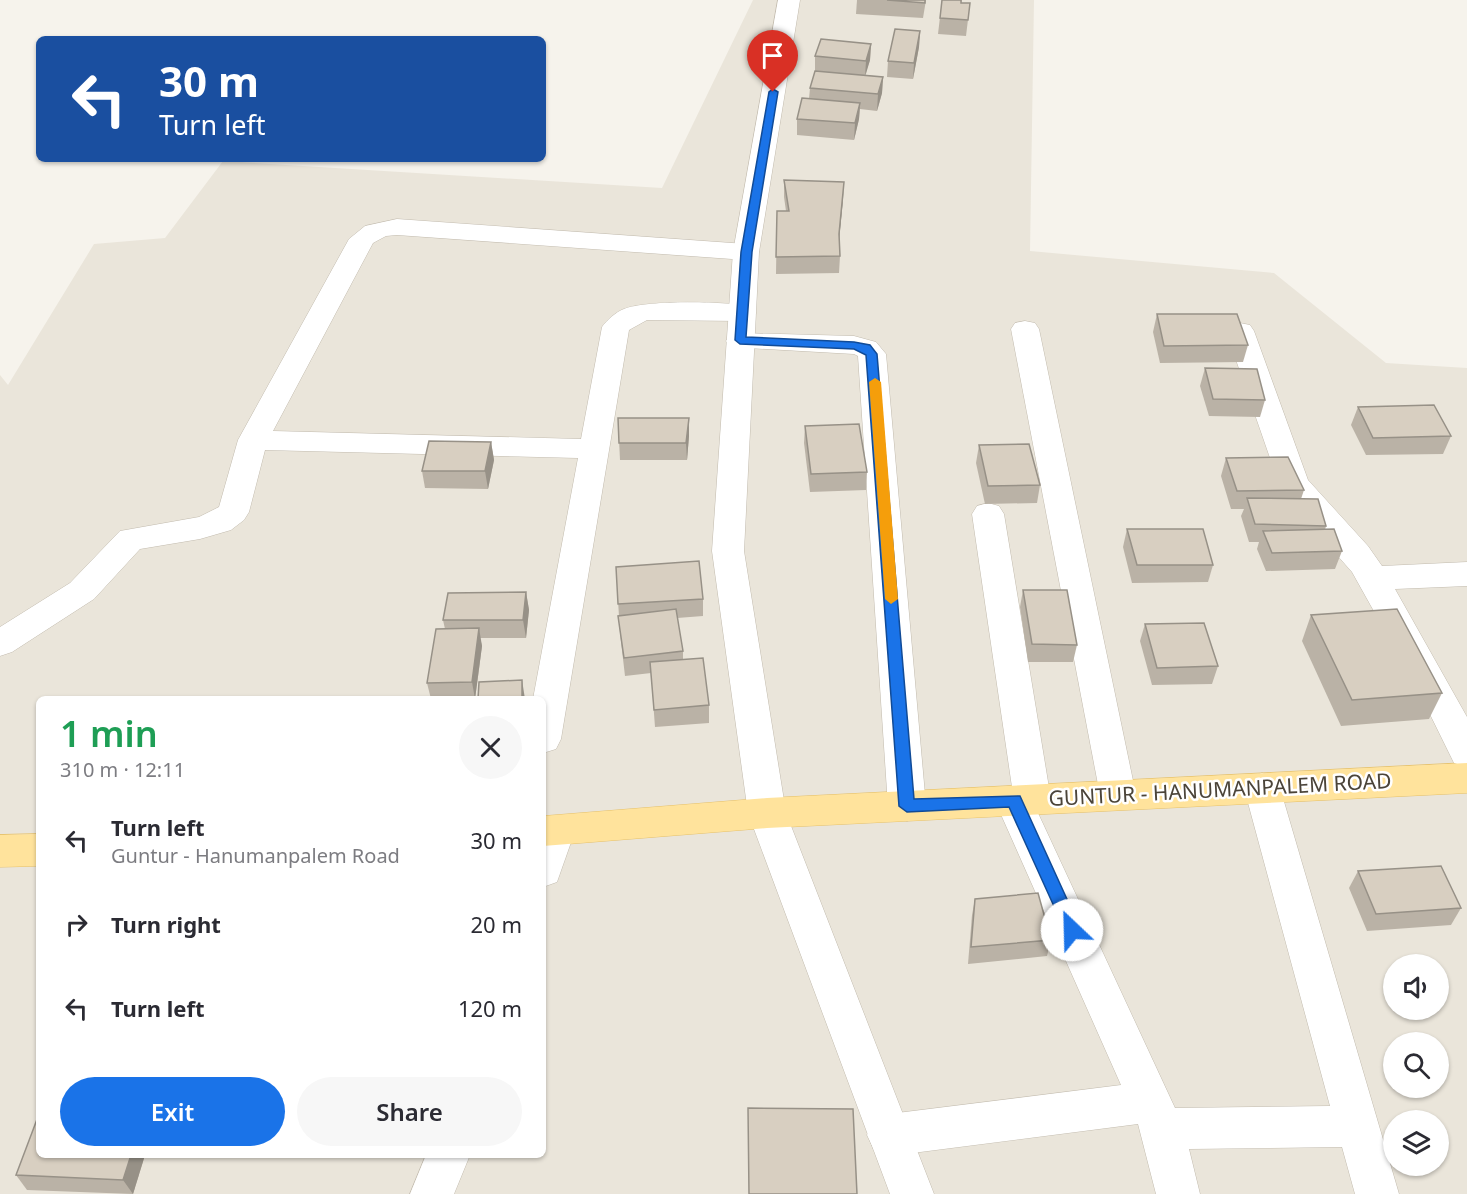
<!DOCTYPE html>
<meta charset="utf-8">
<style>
:root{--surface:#fff;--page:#f7f7f7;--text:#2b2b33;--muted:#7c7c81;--accent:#1a73e8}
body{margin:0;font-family:"Noto Sans",sans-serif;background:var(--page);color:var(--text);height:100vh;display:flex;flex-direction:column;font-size:22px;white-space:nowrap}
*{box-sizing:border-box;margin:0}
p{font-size:20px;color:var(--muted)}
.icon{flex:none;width:33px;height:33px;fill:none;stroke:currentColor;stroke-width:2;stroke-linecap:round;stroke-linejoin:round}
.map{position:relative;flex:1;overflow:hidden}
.sheet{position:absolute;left:36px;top:696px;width:510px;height:462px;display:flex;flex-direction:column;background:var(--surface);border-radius:9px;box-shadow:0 2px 4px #0004}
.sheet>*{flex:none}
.guide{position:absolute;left:36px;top:36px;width:510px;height:126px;border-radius:9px;box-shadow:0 2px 4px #0004;background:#1a4fa0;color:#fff;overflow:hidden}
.tools{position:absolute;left:1383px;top:954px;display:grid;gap:12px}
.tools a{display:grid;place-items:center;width:66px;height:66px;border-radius:50%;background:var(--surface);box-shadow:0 2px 4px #0004;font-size:30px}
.pin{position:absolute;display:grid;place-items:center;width:51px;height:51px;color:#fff;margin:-62px -26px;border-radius:50% 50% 50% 0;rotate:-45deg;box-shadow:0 0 6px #0007}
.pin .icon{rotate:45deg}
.me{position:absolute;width:66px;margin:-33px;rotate:336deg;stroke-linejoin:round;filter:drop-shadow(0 0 4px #0008)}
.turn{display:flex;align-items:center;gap:21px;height:126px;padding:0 24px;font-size:27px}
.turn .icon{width:78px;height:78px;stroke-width:2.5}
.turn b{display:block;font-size:42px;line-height:51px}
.round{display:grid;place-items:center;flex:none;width:63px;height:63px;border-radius:32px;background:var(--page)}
.summary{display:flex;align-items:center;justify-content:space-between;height:102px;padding:0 24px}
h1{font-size:36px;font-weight:600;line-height:45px;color:#1e9e55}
.cta{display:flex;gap:12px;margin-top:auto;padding:12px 24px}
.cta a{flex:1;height:69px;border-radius:36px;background:var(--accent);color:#fff;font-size:24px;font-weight:600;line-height:69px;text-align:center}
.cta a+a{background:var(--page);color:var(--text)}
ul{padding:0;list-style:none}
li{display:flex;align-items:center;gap:18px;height:84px;padding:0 24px}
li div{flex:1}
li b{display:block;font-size:22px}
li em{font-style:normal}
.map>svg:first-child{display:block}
.residential{fill:#eae5da;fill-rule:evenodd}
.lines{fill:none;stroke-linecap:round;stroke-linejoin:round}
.minor-casing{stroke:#c2bbae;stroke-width:1}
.tertiary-casing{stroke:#c2bbae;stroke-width:1}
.primary-casing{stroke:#e6c16a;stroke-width:1}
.minor{fill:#fff;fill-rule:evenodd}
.tertiary{fill:#fff;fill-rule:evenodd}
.primary{fill:#ffe39c;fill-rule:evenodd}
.wall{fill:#bab2a6}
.shaded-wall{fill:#979187}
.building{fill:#d8cfc1;stroke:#979187;stroke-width:1.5}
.route{fill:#1a73e8;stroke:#114b97;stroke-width:1.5}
.slow{fill:#f59e0b}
.labels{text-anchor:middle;stroke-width:5;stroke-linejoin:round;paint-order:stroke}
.street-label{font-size:21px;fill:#4b4439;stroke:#fff}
</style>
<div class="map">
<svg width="1467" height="1194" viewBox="0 0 1467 1194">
<rect width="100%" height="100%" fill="#f6f3ec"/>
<path class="residential" d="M753,0h281l-4,251 244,22 112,90 81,5v826h-1467v-819l8,10 86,-141 71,-6 58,-77 439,27zM39,699h504v456h-504zM1394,964h44v46h-44zM1394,1042h44v46h-44zM1394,1120h44v46h-44z"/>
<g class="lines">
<g class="minor-casing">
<g id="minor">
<path d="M397,219l349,25 9,2 4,6 -4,6 -9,2 -349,-25 -11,1 -13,7 -100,188 308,8 21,-112c5,-7 14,-15 22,-18 22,-9 104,-8 128,-2l4,6 -4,6 -10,2 -95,-1 -18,10 -68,409 -5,10 -13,4v-54h-10l45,-241 -313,-8 -16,62 -5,8 -13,10 -31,9 -60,10 -46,50 -82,53 -12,4v-29l70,-44 50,-52 79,-14 20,-10 19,-67 111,-201 16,-13z"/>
<polygon points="1025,321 1035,323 1039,329 1136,795 1131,806 1118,810 1105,806 1100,795 1011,329 1015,323"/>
<polygon points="1240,323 1250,325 1254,331 1308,480 1368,546 1382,566 1467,562 1467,586 1395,589 1467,717 1467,767 1454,763 1418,690 1352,572 1298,511 1278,481 1226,331 1230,325"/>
<polygon points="740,333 854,336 876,342 886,354 926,806 920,817 907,821 894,817 888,806 858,356 854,354 730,347 726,341 730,335"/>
<polygon points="988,503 999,506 1004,514 1051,800 1045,811 1038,813 1175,1108 1330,1106 1244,788 1249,778 1262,773 1275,778 1280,788 1399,1194 1355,1194 1342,1147 1189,1149 1200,1194 1156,1194 1138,1124 889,1156 874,1150 867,1135 874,1120 889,1114 1121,1085 995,801 1001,790 1012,787 972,514 977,506"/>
<polygon points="556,816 569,820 575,831 557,882 543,887 543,820"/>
<polygon points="426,1155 470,1155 454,1194 410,1194"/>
</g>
</g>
<g class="tertiary-casing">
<polygon id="tertiary" points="778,0 800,0 759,252 744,551 786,813 934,1194 890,1194 748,813 712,551 733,252"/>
</g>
<g class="primary-casing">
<g id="primary">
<polygon points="1467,763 1467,793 767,828 543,846 543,816 767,798"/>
<polygon points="39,834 39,866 0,867 0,835"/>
</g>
</g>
<use href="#minor" class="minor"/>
<use href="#tertiary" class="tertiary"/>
<use href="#primary" class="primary"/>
</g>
<g class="wall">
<polygon points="857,0 926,0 923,18 856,14"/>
<polygon points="942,0 962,0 961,3 970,3 966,36 938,34"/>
<polygon points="920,31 919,47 913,79 887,77 888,61"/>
<polygon points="871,44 870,60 865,75 883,77 882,93 877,111 860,109 859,119 854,140 797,135 797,119 809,99 810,88 815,72 815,56"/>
<polygon points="784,180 843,199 839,239 840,256 839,273 776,274 777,211 786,211 784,197"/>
<polygon points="1157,314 1248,345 1243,362 1160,363 1153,332"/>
<polygon points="1205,368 1265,400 1260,417 1209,416 1200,386"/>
<polygon points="1358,407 1451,436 1443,454 1366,455 1351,425"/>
<polygon points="618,418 689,418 689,436 687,460 620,460"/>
<polygon points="805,426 867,472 866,490 810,492 804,443"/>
<polygon points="491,442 494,460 488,489 425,488 422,471"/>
<polygon points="979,445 1040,485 1037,503 985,504 976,463"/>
<polygon points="1226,458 1304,490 1301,499 1326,526 1325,530 1342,551 1335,569 1266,571 1257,549 1259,542 1249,542 1241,516 1244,509 1231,509 1221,476"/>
<polygon points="1127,529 1213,565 1208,582 1132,583 1123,547"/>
<polygon points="616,567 703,599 703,616 677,618 683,651 683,660 709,705 709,723 655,727 651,673 625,676 620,633"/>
<polygon points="1023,590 1077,645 1073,662 1028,662 1020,607"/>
<polygon points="526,592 529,610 526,638 480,638 482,646 475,699 431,699 427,683 445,629 443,620"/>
<polygon points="1311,615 1442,693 1429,719 1341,726 1302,641"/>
<polygon points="1145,624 1218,666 1212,684 1152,685 1140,641"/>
<polygon points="1358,871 1461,908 1451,925 1367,931 1349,888"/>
<polygon points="975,899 1051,940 1047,956 968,964 972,915"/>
<polygon points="39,1155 145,1155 133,1194 27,1190 16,1175"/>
</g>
<g class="shaded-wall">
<polygon points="920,31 919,47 913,79 914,63"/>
<polygon points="871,44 870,60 865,77 866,61"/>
<polygon points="883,77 882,93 877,111 878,94"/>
<polygon points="860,103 859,119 854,140 855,123"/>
<polygon points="844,182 843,199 838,251 839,234"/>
<polygon points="689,418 689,436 687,460 686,443"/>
<polygon points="491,442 494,460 488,489 485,471"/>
<polygon points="526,592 529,610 526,638 523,620"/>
<polygon points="479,628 482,646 475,699 472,682"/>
<polygon points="522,680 525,699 522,699"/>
<polygon points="131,1155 145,1155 133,1194 123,1180"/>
</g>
<g class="building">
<polygon points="887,0 925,0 925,3"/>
<polygon points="942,0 961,0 961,3 970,3 968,20 940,18"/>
<polygon points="895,29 920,31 914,63 888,61"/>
<polygon points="821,39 871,44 866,61 815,56"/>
<polygon points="815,71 883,77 878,94 810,88"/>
<polygon points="802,98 860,103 855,123 797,119"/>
<polygon points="784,180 844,182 839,234 840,256 776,257 777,211 789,211"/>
<polygon points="1157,314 1237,314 1248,345 1164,346"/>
<polygon points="1205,368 1257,369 1265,400 1213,399"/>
<polygon points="1434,405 1451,436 1373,438 1358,407"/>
<polygon points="618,418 689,418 686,443 619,443"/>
<polygon points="859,424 867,472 811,474 805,426"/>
<polygon points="429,441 491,442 485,471 422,471"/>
<polygon points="1029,444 1040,485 988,486 979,445"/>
<polygon points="1288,457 1304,490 1237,491 1226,458"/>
<polygon points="1247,498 1318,499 1326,526 1255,524"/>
<polygon points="1127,529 1203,529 1213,565 1137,565"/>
<polygon points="1334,529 1342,551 1272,553 1263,531"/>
<polygon points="699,561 703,599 618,604 616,567"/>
<polygon points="1023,590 1067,590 1077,645 1032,644"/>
<polygon points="526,592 523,620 443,620 448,593"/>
<polygon points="676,609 683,651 624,658 618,616"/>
<polygon points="1397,609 1442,693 1352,700 1311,615"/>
<polygon points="1204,623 1218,666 1157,668 1145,624"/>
<polygon points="479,628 472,682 427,683 436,629"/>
<polygon points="703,658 709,705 654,710 650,662"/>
<polygon points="522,680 522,699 478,699 479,682"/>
<polygon points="1441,866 1461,908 1376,914 1358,871"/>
<polygon points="1038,893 1051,940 971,947 975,899"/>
<polygon points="748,1108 853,1109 857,1194 749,1194"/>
<polygon points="39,1114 39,1155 131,1155 123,1180 16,1175"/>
</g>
<polygon class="route" points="773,89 778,92 752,252 746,337 854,342 870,345 877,354 914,799 1020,796 1081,930 1078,935 1067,935 1009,807 907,812 899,806 866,355 854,349 740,344 735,340 741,252 769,92"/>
<polygon class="slow" points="875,378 881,382 898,599 891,604 885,599 869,382"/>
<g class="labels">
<g class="street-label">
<text transform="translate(1220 790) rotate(-3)" y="7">GUNTUR - HANUMANPALEM ROAD</text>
</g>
</g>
</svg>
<div class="tools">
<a><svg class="icon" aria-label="sound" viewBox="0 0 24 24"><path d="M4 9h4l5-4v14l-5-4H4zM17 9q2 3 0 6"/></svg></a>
<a><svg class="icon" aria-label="search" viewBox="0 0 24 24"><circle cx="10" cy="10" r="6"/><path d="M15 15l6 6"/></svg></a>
<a><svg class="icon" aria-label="layers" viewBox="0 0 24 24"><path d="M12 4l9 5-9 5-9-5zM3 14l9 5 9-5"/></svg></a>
</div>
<div class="pin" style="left:773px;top:92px;background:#d93025"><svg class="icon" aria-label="arrive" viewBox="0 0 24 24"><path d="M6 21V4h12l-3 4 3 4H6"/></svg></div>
<svg class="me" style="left:1072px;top:930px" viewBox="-20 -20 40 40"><circle r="19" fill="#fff"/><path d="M0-13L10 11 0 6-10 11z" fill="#1a73e8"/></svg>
<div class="guide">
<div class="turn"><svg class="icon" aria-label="left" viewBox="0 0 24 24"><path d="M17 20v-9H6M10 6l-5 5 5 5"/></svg><div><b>30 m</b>Turn left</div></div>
</div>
<section class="sheet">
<div class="summary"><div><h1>1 min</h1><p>310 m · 12:11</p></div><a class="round"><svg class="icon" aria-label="close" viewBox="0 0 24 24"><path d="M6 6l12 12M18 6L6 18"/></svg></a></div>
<ul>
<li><svg class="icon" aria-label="left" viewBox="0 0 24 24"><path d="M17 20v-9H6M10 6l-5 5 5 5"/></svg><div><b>Turn left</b><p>Guntur - Hanumanpalem Road</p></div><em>30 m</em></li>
<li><svg class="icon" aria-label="right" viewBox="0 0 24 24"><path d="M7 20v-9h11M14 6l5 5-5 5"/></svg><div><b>Turn right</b></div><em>20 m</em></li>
<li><svg class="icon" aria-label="left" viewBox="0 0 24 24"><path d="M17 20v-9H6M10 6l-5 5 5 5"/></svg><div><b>Turn left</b></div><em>120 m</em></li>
</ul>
<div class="cta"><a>Exit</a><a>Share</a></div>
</section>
</div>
